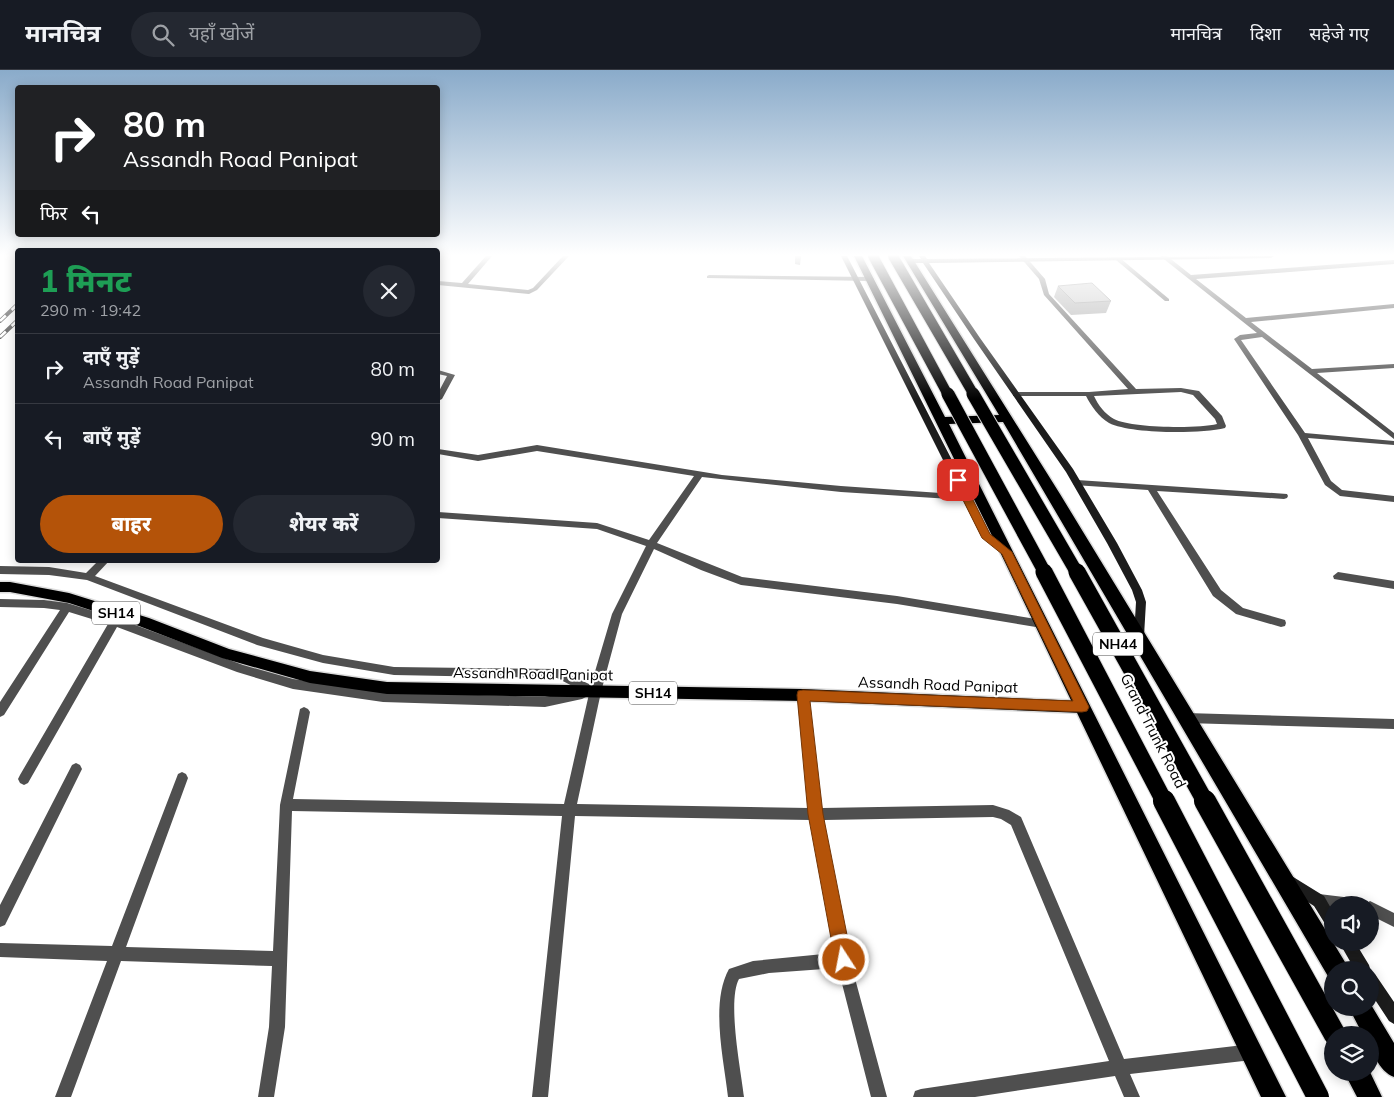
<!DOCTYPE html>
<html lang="hi">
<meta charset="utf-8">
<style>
:root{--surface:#171b24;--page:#242831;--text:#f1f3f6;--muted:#9ea1a6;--line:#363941;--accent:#b45309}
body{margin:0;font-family:Mulish,"Noto Sans Devanagari",sans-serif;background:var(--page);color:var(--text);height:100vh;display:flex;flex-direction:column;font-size:19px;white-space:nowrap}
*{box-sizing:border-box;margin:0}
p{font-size:16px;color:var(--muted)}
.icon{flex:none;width:28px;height:28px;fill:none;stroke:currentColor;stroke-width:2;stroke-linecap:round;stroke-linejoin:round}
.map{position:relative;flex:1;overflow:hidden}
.panel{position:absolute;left:15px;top:178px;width:425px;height:315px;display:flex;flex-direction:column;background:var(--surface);border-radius:5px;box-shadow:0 2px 12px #0003}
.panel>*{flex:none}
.banner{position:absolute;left:15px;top:15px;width:425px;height:152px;border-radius:5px;box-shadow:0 2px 12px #0003;background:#202124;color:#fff;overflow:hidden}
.controls{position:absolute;left:1324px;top:826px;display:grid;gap:10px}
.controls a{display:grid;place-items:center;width:55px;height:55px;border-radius:50%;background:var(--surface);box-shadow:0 2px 12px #0003;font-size:25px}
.pin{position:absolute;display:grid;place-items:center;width:42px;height:42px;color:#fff;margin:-21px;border-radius:10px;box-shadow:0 2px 8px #0006}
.me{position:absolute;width:55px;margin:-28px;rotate:349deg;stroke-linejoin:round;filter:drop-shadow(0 0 4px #0008)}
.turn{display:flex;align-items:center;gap:18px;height:105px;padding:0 25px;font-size:22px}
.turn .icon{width:65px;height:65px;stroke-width:2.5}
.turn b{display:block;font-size:35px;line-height:42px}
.then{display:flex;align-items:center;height:48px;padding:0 25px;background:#0003;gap:10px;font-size:19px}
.round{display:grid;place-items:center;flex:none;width:52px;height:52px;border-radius:26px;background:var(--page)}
.summary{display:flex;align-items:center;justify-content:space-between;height:85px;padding:0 25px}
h1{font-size:30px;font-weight:800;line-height:38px;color:#1e9e55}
.button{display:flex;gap:10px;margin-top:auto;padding:10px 25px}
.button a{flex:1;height:58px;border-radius:30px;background:var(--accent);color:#fff;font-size:20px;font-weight:800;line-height:58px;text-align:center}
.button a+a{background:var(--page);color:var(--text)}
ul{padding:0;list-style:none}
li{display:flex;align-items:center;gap:15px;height:70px;padding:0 25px;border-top:1px solid var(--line)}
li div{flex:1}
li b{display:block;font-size:19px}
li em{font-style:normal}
header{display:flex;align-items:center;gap:30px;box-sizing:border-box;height:70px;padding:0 25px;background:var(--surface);border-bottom:1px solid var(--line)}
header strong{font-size:24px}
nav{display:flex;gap:28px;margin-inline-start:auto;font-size:18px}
.search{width:350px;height:45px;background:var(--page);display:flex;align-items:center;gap:12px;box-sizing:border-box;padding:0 18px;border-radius:28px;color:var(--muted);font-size:19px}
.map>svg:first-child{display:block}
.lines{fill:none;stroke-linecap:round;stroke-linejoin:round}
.primary-casing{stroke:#dbdbdb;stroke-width:3}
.highway-casing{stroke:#dbdbdb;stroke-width:3}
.lane{fill:#4f4f4f;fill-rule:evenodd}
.street{fill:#4f4f4f;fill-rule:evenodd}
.secondary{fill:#1c1c1c;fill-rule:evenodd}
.primary{fill:#000;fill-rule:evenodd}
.highway{fill:#000;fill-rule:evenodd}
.rail-casing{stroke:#000;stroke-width:4}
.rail{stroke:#fff;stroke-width:2.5;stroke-dasharray:8;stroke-linecap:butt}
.highway-bridge-far3-casing{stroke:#dbdbdb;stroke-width:12;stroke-linecap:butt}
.highway-bridge-far2-casing{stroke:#dbdbdb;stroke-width:15;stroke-linecap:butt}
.highway-bridge-far1-casing{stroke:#dbdbdb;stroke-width:19;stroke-linecap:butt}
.highway-bridge-casing{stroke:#dbdbdb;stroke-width:24;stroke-linecap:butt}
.highway-bridge-far3{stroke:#000;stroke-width:10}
.highway-bridge-far2{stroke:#000;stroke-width:13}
.highway-bridge-far1{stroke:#000;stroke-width:17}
.highway-bridge{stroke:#000;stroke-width:22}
.wall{fill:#a4a4a4}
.building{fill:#bfbfbf;stroke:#868686}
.route{fill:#b45309;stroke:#753606}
.labels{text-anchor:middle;stroke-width:4;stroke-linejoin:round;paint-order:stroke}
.shield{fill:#fff;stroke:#4c4c4c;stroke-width:1}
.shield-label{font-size:14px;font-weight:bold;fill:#000}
.street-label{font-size:15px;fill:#000;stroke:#fff}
</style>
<header>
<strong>मानचित्र</strong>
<div class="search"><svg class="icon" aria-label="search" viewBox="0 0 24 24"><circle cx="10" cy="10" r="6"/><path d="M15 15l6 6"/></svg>यहाँ खोजें</div>
<nav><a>मानचित्र</a><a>दिशा</a><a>सहेजे गए</a></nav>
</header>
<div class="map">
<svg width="1394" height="1027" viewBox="0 0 1394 1027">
<rect width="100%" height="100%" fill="#fff"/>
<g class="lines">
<g class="primary-casing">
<polygon id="primary" points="0,512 10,512 69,523 149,548 229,579 310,601 387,612 803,619 1082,631 1087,633 1089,637 1087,641 1082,643 803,631 387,624 310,613 222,588 139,556 69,533 10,522 0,522"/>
</g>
<g class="highway-casing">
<g id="highway">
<polygon points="854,186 862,186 945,347 999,345 903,186 911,186 1060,424 1345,892 1348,900 1332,900 1332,909 1329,908 1003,352 949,354 1286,1027 1261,1027 1000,482"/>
<path d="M1370,933l24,40v34c-15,-6 -24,-26 -24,-42h-7l-14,-27h21z"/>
<polygon points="1344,1002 1370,1002 1382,1027 1357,1027"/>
</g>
</g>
<g class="lane">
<polygon points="795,186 801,186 800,195 795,194"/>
<polygon points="1319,824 1352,828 1357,830 1359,835 1332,835 1332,840 1314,836 1312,831 1314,826"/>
<polygon points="1370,831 1394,843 1394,857 1370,845 1370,835 1364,835"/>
</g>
<g class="street">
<polygon points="486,186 492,186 468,214 528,220 533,218 563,186 569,186 537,220 529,224 438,215 438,211 462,213"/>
<path d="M1019,186h6l20,23 4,15 87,95 45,-1 18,3 23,25 4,10 -1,2c-25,6 -94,6 -116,-5 -10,-6 -18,-17 -23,-27h-73v-4h76l39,-3 -84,-94 -5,-16zM1181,322l12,3 22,24 2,5c-20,5 -86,4 -103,-5 -9,-5 -16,-14 -20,-23z"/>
<polygon points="1160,186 1167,186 1191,205 1394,190 1394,194 1196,209 1246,248 1394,234 1394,238 1251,252 1312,299 1394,294 1394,298 1317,303 1394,363 1394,369 1262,267 1241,270 1305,363 1394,371 1394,375 1308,368 1331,411 1342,420 1394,426 1394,432 1340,426 1325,415 1298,365 1234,269 1240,265 1257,263"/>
<polygon points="1116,188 1120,188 1169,229 1169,231 1165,231 1116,190"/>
<polygon points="709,205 871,207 874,209 871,211 707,208 707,206"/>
<polygon points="438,300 455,305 442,329 438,331 438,323 447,306 438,304"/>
<path d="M537,375l185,30 119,11 128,9 1,2 -4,3 -125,-8 -139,-15 -45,66 85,34 155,19 145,24 4,1 1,3 -1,3 -4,1 -145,-24 -156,-19 -40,-15 -47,-21 -32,65 -21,78 -24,112 232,4 -12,-113 2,-3 4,-2 4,2 15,116 171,-3 16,5 12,7 103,242 128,-15 6,2 2,6 -2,6 -6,2 -122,14 10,23h-16l-9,-21 -140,21h-62l2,-6 6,-2 188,-28 -98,-236 -10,-6 -8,-2 -169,3 26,140 37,137h-16l-33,-129 -69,5 -30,6c-12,22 2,92 5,118h-16c-4,-37 -18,-94 1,-128l24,-8 81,-8 -23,-133 -236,-4 -27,281h-16l30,-281 -270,-5 -7,216 -11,70h-16l11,-70 3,-61 -151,-5 -50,136h-16l52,-136 -107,-4v-14l112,3 66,-172 4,-2 4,2 2,4 -62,169 147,4 7,-146 20,-96 4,-2 4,2 2,3 -17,87 271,5 25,-110 -2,-1 -1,4 -4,2 -37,8 -162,-5 -90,-13 -56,-17 -120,-45 -89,156 -4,2 -4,-2 -2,-4 2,-4 88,-151 -39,-12 -65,103 -4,2v-15l60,-92 -16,-2 -44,-1v-8l44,1 23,3 52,16 124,46 50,14 90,13 162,5 35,-7 -23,-12 -163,-3 -71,-12 -66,-18 -170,-65 -38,-5 -49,-1v-8l49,1 37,6 13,-13h11l-15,16 168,62 60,17 71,12 164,2 33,16 21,-71 34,-68 -49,-17 -159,-11v-6l159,11 52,17 45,-64 -157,-25 -59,10 -40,-7v-5l40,6z"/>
<polygon points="1077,410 1287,424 1288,426 1287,428 1284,429 1157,421 1221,520 1243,538 1285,550 1286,553 1285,556 1281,557 1236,544 1213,526 1148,420 1074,415 1073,413"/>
<polygon points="1338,502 1394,511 1394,519 1334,509 1333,506"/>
<polygon points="1186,643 1394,649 1394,659 1186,653 1182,652 1180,648 1182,644"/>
<polygon points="76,693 80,695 82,699 80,703 5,855 0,857 0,835 72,695"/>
</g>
<g class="secondary">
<polygon points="841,186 847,186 990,464 1009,479 1011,481 1009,483 1003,483 981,466"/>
<polygon points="919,186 925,186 927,189 1274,186 1271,188 929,193 980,268 1073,399 1117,473 1142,520 1146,532 1144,566 1143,569 1135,569 1134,566 1136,532 1132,520 1107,473 1066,402 974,269 923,193 910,193 907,191 910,189 921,189"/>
<polygon points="1290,805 1324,826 1332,840 1332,859 1327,857 1314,836 1285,817 1283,812 1285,807"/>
<polygon points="1339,872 1355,872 1369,895 1371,902 1375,904 1394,932 1394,954 1389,951 1370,922 1370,900 1355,900"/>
</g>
<use href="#primary" class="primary"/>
<use href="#highway" class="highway"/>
<g class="rail-casing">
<g id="rail">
<polyline points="0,251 18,234"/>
<polyline points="0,267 18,250"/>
</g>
</g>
<use href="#rail" class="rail"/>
<g class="highway-bridge-far3-casing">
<g id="highway-bridge-far3">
<polyline points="873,186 948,325"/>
<polyline points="893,186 974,325"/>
</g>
</g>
<g class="highway-bridge-far2-casing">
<g id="highway-bridge-far2">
<polyline points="948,324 1045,503"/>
<polyline points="973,324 1077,503"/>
</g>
</g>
<g class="highway-bridge-far1-casing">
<g id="highway-bridge-far1">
<polyline points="1044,502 1165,733"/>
<polyline points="1077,502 1206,733"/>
</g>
</g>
<g class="highway-bridge-casing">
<g id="highway-bridge">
<polyline points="1164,731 1318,1027"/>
<polyline points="1205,731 1335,965"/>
</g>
</g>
<use href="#highway-bridge-far3" class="highway-bridge-far3"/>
<use href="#highway-bridge-far2" class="highway-bridge-far2"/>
<use href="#highway-bridge-far1" class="highway-bridge-far1"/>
<use href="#highway-bridge" class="highway-bridge"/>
</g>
<polygon class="wall" points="1058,216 1111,231 1106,243 1071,245 1054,227"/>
<polygon class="building" points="1092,213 1111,231 1075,233 1058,216"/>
<linearGradient id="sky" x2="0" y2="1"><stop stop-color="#8aabca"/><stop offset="0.56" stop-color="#fff"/><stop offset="1" stop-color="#fff" stop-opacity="0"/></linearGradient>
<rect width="1394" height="330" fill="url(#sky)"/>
<polygon class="route" points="958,407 963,410 990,464 1012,482 1089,637 1087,641 1082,642 810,631 823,744 852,890 849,895 844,898 838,895 835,890 808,744 797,625 798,621 803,620 1073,631 1002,484 982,468 953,410"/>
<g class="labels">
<g class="shield">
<rect x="92" y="531.5" width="48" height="23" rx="4"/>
<rect x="1093" y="562.5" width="50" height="23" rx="4"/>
<rect x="629" y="611.5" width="48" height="23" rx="4"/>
</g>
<g class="shield-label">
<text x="116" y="548">SH14</text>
<text x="1118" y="579">NH44</text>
<text x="653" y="628">SH14</text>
</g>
<g class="street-label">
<text transform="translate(533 604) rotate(1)" y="5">Assandh Road Panipat</text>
<text transform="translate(938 615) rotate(2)" y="5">Assandh Road Panipat</text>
<text transform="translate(1153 661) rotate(63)" y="5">Grand Trunk Road</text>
</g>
</g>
</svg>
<div class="controls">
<a><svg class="icon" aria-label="sound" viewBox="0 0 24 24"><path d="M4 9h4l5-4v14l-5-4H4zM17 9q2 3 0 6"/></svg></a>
<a><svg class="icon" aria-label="search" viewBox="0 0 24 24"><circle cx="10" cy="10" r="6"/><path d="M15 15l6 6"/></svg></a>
<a><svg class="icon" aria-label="layers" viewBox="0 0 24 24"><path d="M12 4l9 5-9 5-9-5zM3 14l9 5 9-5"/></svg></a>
</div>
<div class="pin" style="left:958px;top:410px;background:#d93025"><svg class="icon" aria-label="arrive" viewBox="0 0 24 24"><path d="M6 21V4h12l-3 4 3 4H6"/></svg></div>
<svg class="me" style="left:844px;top:890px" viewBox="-20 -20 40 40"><circle r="17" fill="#b45309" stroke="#fff" stroke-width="3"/><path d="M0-11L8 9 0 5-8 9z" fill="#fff"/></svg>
<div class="banner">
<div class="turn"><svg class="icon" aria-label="right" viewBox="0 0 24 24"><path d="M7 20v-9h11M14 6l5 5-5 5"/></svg><div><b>80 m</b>Assandh Road Panipat</div></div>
<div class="then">फिर<svg class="icon" aria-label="left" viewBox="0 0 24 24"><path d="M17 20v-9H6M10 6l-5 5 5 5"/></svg></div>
</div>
<section class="panel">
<div class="summary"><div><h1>1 मिनट</h1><p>290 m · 19:42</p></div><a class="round"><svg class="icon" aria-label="close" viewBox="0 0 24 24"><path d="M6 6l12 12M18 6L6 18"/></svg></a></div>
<ul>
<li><svg class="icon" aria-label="right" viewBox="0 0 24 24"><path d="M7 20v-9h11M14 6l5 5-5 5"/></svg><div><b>दाएँ मुड़ें</b><p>Assandh Road Panipat</p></div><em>80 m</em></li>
<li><svg class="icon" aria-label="left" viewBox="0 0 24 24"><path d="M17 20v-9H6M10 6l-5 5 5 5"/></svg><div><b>बाएँ मुड़ें</b></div><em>90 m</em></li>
</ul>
<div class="button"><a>बाहर</a><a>शेयर करें</a></div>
</section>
</div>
